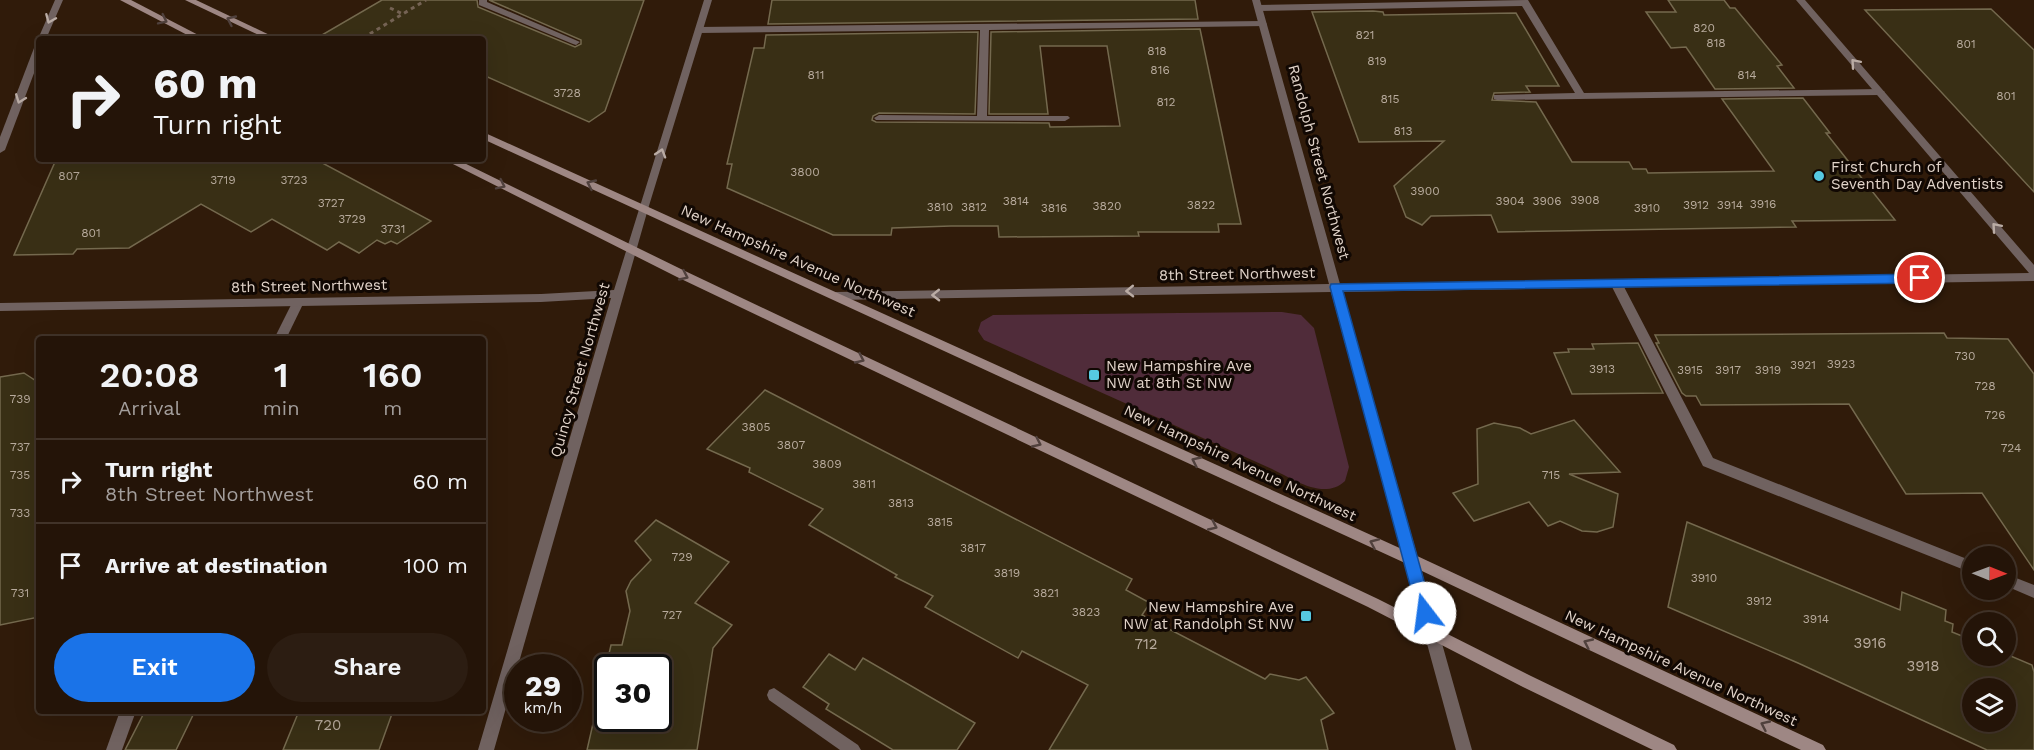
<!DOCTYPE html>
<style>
:root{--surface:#241408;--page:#2c1d12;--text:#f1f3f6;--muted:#a39e9c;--line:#413329;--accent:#1a73e8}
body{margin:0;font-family:"Work Sans",sans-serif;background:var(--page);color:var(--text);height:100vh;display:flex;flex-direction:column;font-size:22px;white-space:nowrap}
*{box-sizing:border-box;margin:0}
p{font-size:20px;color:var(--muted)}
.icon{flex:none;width:33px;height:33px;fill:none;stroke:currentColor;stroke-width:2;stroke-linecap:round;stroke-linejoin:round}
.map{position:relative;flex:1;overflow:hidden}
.panel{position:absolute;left:36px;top:336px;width:450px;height:378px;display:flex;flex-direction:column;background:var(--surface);border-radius:6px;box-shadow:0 6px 24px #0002,0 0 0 2px var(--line)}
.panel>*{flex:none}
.hud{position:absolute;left:36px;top:36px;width:450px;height:126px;border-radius:6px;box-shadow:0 6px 24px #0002,0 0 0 2px var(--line);background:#241408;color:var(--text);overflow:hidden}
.needle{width:39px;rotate:91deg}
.controls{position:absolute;left:1962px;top:546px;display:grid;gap:12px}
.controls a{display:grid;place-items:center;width:54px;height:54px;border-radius:50%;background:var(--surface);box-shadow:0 6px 24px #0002,0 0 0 2px var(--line);font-size:30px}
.speed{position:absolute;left:504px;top:654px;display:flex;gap:12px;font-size:30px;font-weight:700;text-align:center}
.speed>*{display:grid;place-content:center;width:78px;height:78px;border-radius:50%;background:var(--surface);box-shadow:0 6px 24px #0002,0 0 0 2px var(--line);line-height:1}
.speed small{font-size:15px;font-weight:400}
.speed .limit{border:3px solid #111;border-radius:9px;background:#fff;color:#111}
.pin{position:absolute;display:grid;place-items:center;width:51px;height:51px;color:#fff;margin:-26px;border:3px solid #fff;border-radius:50%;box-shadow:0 2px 6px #0007}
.me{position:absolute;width:66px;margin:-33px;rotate:345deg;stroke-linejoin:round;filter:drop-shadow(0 0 4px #0008)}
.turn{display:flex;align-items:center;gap:21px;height:126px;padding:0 18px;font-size:27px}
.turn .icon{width:78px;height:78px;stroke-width:2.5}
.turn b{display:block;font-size:42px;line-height:51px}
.eta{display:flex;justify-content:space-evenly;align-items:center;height:102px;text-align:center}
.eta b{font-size:36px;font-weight:600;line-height:42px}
.primary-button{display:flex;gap:12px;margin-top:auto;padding:12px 18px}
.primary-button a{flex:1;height:69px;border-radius:36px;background:var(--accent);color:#fff;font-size:24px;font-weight:600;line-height:69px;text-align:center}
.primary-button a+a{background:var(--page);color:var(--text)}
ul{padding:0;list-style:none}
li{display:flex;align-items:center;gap:18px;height:84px;padding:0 18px;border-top:2px solid var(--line)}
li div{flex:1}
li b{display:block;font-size:22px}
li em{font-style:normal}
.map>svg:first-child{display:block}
.green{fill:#502c3a}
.building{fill:#392f15;stroke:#74694e;stroke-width:1.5;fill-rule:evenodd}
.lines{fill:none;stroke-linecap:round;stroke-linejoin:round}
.path{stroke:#756354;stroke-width:3;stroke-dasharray:4 4;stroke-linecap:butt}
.service{fill:#706260;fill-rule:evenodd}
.minor{fill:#706260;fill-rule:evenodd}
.tertiary{fill:#706260;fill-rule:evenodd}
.secondary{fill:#9e8784;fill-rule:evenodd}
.oneway{stroke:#baaca5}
.oneway2{stroke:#50413d}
.route{fill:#1a73e8;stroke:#114b97;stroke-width:1.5}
.poi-dot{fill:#56c9e1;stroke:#110803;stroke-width:2}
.labels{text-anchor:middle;stroke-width:6;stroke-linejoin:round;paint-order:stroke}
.number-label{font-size:12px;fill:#b8ab9d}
.street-label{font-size:15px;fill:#e2d4ca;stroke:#110803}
.poi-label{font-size:15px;fill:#e2d4ca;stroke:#110803;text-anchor:start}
.near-number-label{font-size:15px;fill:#b8ab9d}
</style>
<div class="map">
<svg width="2034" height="750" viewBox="0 0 2034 750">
<rect width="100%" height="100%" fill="#301b0a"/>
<path class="green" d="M1282,312l19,3 13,13 35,139 -4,14c-21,20 -52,-2 -73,-12l-288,-129 -6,-9 3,-9 12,-7z"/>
<g class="building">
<polygon points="382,0 477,0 478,7 575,47 581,44 581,40 489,0 644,0 605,111 589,122 483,75 483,39 315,39"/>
<polygon points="772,0 1195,0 1198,19 768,24"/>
<polygon points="1668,0 1724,0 1730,8 1735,8 1782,65 1777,66 1794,88 1715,89 1686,47 1671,48 1646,12 1676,12"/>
<polygon points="1991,9 2034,50 2034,192 1865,10"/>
<polygon points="1373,11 1383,12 1384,15 1516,13 1559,86 1526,86 1530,92 1494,93 1492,100 1536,102 1572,162 1629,162 1633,169 1646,169 1648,173 1774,171 1722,99 1803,98 1830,133 1826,133 1895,220 1792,221 1796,227 1498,232 1491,215 1431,216 1422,225 1406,217 1394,186 1444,141 1359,142 1312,12"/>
<polygon points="1200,29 1241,224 1218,224 1219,232 1138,232 1139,236 999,237 998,226 951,226 892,228 891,235 833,235 727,188 732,164 727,164 754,48 764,48 766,35 978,32 975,114 879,113 873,116 872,120 876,122 1049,123 1050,127 1120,126 1107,46 1040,46 1048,114 989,114 991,32"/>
<polygon points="72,159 315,159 431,221 397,244 391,241 385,244 377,240 359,253 339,242 327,250 272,219 251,232 201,204 129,248 77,249 73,254 14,255 55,162"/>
<polygon points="1944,333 1947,338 2008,339 2034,374 2034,570 1982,493 1906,494 1849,404 1701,405 1696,396 1686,396 1682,393 1656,343 1659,343 1655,335"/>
<polygon points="1638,343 1663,393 1572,394 1554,353 1569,352 1568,349 1594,349 1592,344"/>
<polygon points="24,373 39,383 39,617 0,625 0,377"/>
<polygon points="765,390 1132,579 1126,590 1150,603 1142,615 1265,679 1270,674 1299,680 1306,677 1334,713 1321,720 1328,750 1049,750 1088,685 1022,651 1018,658 925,607 933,596 895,577 897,575 809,525 823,509 749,472 750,468 707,449"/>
<polygon points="1574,420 1620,472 1569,474 1618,494 1613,527 1597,532 1582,531 1560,521 1548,526 1529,502 1474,521 1453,493 1478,484 1477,429 1494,423 1520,428 1531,434"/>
<path d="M656,520l73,42 -34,41 37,22 -19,23 -16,102h-110l24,-105h11l8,-34 -4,-20 5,-10 20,-21 -16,-19zM608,668h50v50h-50z"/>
<path d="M1687,522l213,88 2,-18 44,18 -1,11 8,3 -1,8 20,8v16l34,-2 26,11 2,7v78h-47l-189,-87 -130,-56zM1972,688h34v34h-34z"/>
<polygon points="829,654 855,670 863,658 975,723 957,750 893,750 826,709 829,704 803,687"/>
<polygon points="145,711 195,711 176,750 125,750"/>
<polygon points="299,711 393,711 379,750 283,750"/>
</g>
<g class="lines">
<g class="path">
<polyline points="390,8 403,14"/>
<polyline points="363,38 426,0"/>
</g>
<g class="service">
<polygon points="479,0 487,0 487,2 580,42 576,45 573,44 479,5"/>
<polygon points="1528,0 1584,93 1880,89 1885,92 1880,95 1497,100 1494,99 1494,95 1575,93 1522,6 1259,11 1255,8 1259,5"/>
<polygon points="1263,21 1267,24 1266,26 989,30 987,116 1068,116 1070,118 1065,121 876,120 874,118 879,115 977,116 980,30 699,33 695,30 699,27"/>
<polygon points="1616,279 1622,283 1713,458 1972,561 1972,573 1703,466 1610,283"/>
<polygon points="298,298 304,302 286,339 274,339 294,299"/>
<polygon points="2006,574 2034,585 2034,598 2006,586"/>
<polygon points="774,688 858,745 861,750 840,750 769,700 767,695 769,690"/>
<polygon points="120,711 136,711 122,750 106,750"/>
</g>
<g class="minor">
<polygon points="704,0 712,0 648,209 494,750 478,750 611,298 541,302 0,311 0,303 541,294 614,290"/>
<polygon points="1252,0 1260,0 1340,284 2029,273 1796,0 1805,0 2034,265 2034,281 1343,292 1472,750 1456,750 1331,292 836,300 830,296 836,292 1329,284"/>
</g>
<g class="tertiary">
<polygon points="55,0 63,0 46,39 39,39 39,41 38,39"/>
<polygon points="39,45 39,60 5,150 0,153 0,137 34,48"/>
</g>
<g class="secondary">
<polygon points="120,0 131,0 206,39 195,39"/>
<polygon points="185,0 196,0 278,39 267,39"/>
<polygon points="483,132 1415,555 1823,745 1826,750 1801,750 1405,563 483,139"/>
<polygon points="443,159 456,159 685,271 1378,599 1531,676 1674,745 1677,750 1653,750 1521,686 1368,607 677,277"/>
</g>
</g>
<defs><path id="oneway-chevron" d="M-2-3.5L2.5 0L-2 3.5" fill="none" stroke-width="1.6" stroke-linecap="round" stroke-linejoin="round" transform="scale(1.5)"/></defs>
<g class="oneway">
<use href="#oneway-chevron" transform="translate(50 19) rotate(113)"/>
<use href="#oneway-chevron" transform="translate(1855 63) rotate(-131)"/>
<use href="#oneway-chevron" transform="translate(20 99) rotate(111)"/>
<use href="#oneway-chevron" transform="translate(661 153) rotate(-73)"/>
<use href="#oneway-chevron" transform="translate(1996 227) rotate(-131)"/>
<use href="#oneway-chevron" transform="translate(1130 291) rotate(179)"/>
<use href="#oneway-chevron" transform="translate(936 295) rotate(179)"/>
</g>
<g class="oneway2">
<use href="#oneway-chevron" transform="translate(163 20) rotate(26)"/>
<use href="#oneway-chevron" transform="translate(231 20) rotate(-155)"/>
<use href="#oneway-chevron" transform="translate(591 184) rotate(-155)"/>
<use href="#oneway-chevron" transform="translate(501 185) rotate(26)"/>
<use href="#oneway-chevron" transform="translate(684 276) rotate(25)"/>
<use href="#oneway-chevron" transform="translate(860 359) rotate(25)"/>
<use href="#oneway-chevron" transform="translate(1037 443) rotate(25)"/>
<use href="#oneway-chevron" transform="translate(1196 461) rotate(-155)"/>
<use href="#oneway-chevron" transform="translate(1213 526) rotate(25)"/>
<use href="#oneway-chevron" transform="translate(1374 543) rotate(-156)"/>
<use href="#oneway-chevron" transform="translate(1588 643) rotate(-155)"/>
<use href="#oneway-chevron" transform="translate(1765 725) rotate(-155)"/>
</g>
<polygon class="route" points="1920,274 1927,278 1920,283 1343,291 1433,613 1430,619 1425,621 1419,619 1330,287 1331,284"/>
<g class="poi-dot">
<circle cx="1819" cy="176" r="6"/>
<rect x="1088" y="369" width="12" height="12" rx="3"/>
<rect x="1300" y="610" width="12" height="12" rx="3"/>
</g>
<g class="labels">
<g class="number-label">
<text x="1704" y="32">820</text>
<text x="1365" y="39">821</text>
<text x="1716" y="47">818</text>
<text x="1966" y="48">801</text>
<text x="1157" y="55">818</text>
<text x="1377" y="65">819</text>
<text x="1160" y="74">816</text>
<text x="816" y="79">811</text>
<text x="1747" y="79">814</text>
<text x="567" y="97">3728</text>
<text x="2006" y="100">801</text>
<text x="1390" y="103">815</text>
<text x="1166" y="106">812</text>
<text x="1403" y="135">813</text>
<text x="805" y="176">3800</text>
<text x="69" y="180">807</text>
<text x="223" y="184">3719</text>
<text x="294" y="184">3723</text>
<text x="1425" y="195">3900</text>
<text x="1585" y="204">3908</text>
<text x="1016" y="205">3814</text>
<text x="1510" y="205">3904</text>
<text x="1547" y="205">3906</text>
<text x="331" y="207">3727</text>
<text x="1763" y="208">3916</text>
<text x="1201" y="209">3822</text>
<text x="1696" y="209">3912</text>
<text x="1730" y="209">3914</text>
<text x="1107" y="210">3820</text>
<text x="940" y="211">3810</text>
<text x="974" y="211">3812</text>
<text x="1054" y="212">3816</text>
<text x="1647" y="212">3910</text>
<text x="352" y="223">3729</text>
<text x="393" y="233">3731</text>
<text x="91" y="237">801</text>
<text x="1965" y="360">730</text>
<text x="1841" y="368">3923</text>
<text x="1803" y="369">3921</text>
<text x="1602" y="373">3913</text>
<text x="1690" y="374">3915</text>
<text x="1728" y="374">3917</text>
<text x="1768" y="374">3919</text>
<text x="1985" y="390">728</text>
<text x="20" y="403">739</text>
<text x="1995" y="419">726</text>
<text x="756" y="431">3805</text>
<text x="791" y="449">3807</text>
<text x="20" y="451">737</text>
<text x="2011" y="452">724</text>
<text x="827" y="468">3809</text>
<text x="20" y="479">735</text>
<text x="1551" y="479">715</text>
<text x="864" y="488">3811</text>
<text x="901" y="507">3813</text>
<text x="20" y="517">733</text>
<text x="940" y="526">3815</text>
<text x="973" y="552">3817</text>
<text x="682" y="561">729</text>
<text x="1007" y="577">3819</text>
<text x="1704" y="582">3910</text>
<text x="20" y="597">731</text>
<text x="1046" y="597">3821</text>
<text x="1759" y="605">3912</text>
<text x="1086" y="616">3823</text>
<text x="672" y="619">727</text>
<text x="1816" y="623">3914</text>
</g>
<g class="street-label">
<text transform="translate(1319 162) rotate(75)" y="5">Randolph Street Northwest</text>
<text transform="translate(798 261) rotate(24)" y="5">New Hampshire Avenue Northwest</text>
<text transform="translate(1237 274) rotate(-1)" y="5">8th Street Northwest</text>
<text transform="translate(309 286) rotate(-1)" y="5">8th Street Northwest</text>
<text transform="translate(580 370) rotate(-74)" y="5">Quincy Street Northwest</text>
<text transform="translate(1240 463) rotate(25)" y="5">New Hampshire Avenue Northwest</text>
<text transform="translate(1681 668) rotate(25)" y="5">New Hampshire Avenue Northwest</text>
</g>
<g class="poi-label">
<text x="1831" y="172">First Church of<tspan x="1831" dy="17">Seventh Day Adventists</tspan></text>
<text x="1106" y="371">New Hampshire Ave<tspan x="1106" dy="17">NW at 8th St NW</tspan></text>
<text x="1294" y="612" text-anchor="end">New Hampshire Ave<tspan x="1294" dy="17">NW at Randolph St NW</tspan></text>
</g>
<g class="near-number-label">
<text x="1870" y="648">3916</text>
<text x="1146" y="649">712</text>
<text x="1923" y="671">3918</text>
<text x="328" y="730">720</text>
</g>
</g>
</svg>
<div class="controls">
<a><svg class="needle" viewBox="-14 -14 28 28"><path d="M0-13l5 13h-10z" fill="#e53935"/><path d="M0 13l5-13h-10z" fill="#a39e9c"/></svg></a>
<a><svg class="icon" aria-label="search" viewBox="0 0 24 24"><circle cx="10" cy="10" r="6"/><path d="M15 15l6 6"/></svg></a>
<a><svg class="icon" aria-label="layers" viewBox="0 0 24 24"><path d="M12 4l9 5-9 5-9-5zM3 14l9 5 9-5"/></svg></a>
</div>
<div class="speed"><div>29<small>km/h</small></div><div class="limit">30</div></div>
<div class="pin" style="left:1920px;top:278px;background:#d93025"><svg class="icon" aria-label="arrive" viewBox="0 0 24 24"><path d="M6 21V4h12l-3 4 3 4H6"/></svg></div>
<svg class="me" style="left:1425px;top:613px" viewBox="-20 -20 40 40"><circle r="19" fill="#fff"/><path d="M0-13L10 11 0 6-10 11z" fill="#1a73e8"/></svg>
<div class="hud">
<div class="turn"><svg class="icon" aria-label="right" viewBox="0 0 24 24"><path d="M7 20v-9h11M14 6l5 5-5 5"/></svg><div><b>60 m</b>Turn right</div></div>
</div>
<section class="panel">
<div class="eta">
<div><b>20:08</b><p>Arrival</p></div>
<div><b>1</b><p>min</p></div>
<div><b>160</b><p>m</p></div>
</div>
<ul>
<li><svg class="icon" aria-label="right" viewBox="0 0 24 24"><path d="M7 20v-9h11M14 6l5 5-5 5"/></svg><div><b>Turn right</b><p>8th Street Northwest</p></div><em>60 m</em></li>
<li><svg class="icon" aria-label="arrive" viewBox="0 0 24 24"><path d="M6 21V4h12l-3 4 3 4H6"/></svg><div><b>Arrive at destination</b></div><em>100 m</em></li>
</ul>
<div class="primary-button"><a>Exit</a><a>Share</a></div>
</section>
</div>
